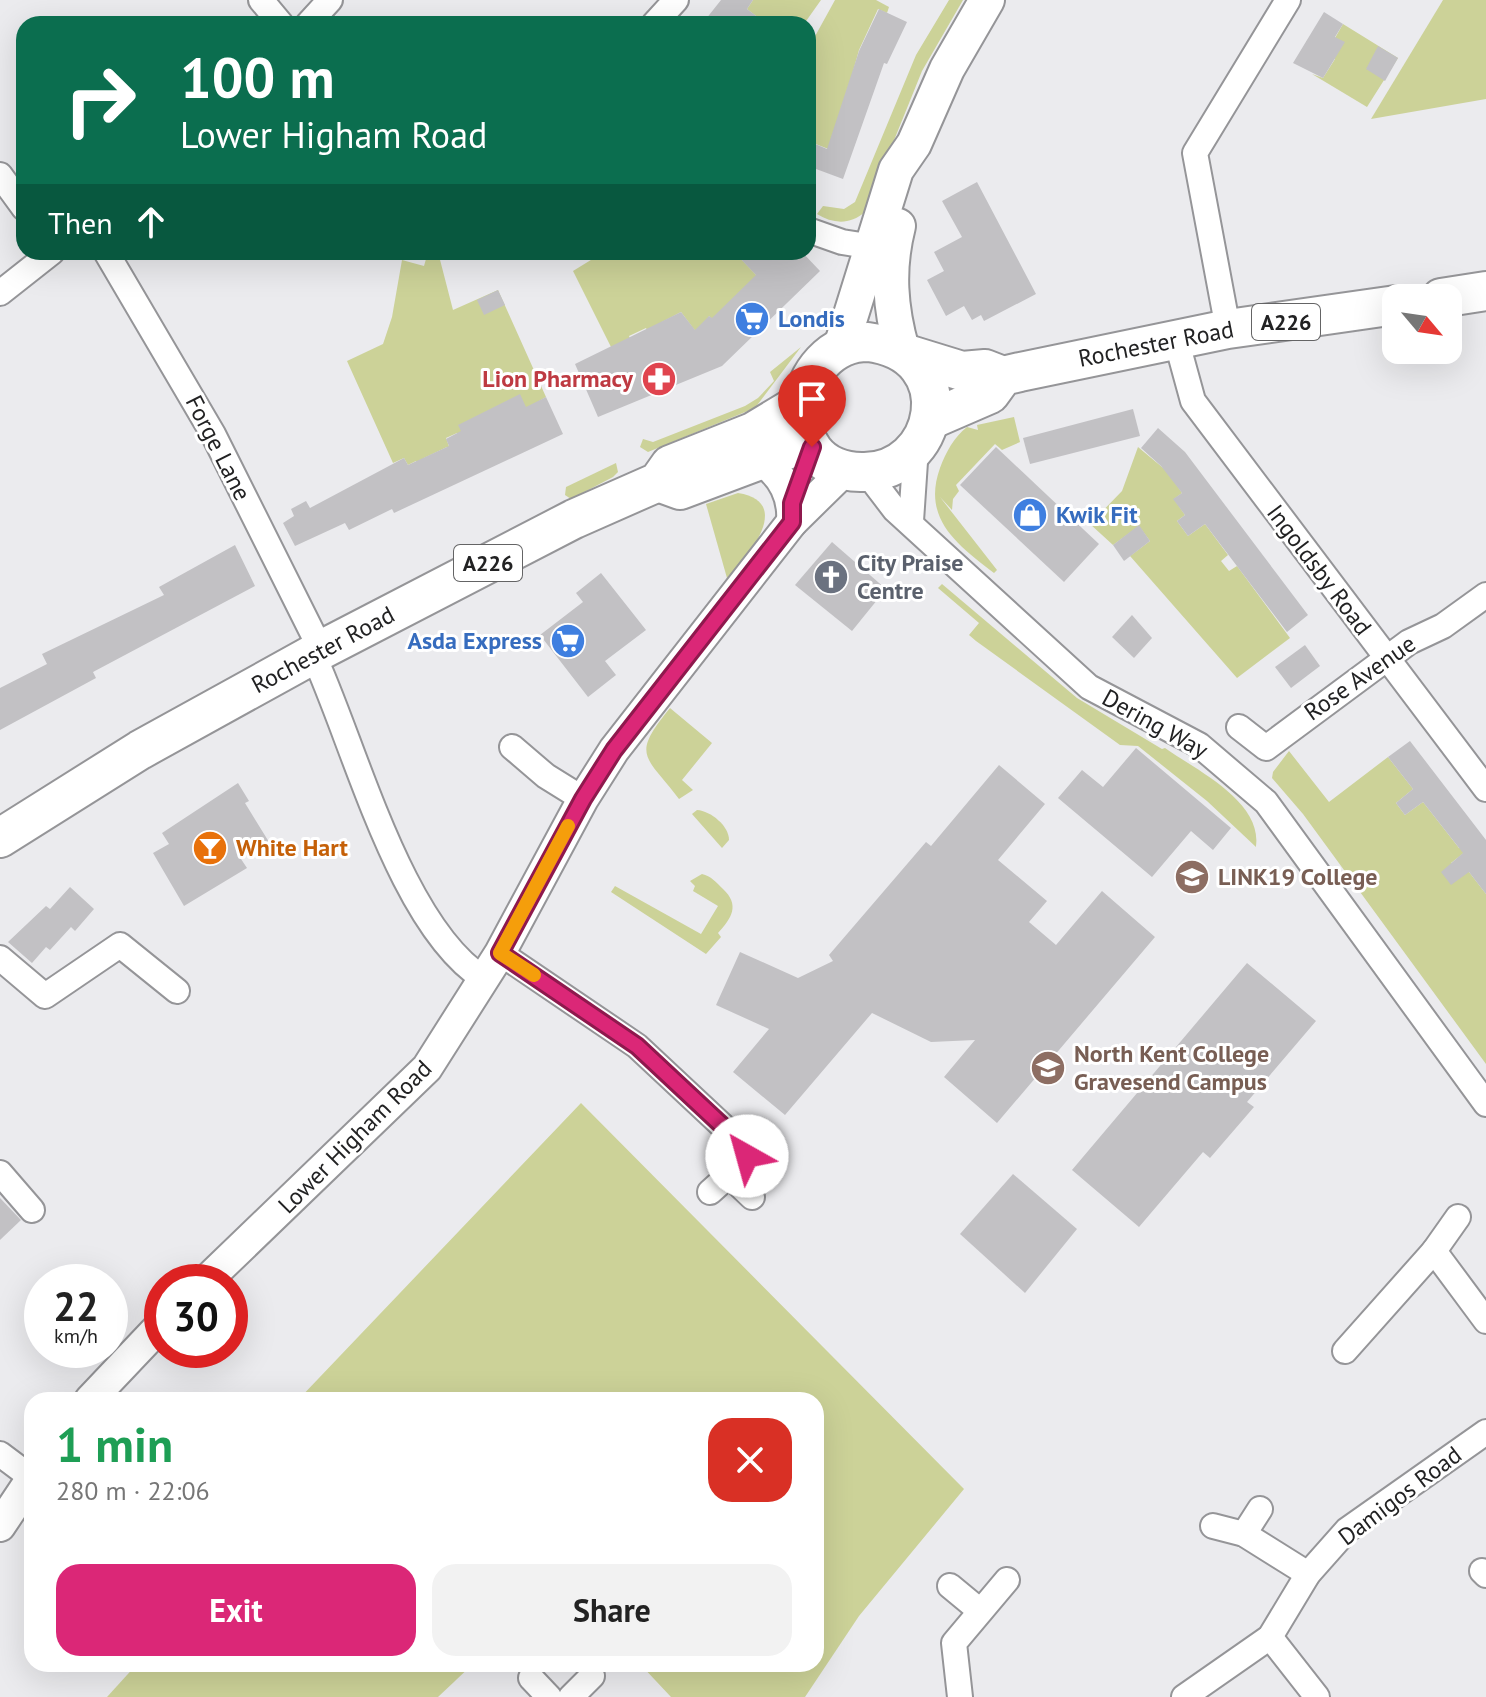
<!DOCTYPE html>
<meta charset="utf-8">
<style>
:root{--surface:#fff;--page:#f2f2f2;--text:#222;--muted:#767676;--accent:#db2777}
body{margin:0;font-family:"PT Sans",sans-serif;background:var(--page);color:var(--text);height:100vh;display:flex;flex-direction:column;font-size:30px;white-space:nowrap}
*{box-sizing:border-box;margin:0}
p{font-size:26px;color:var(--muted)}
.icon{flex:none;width:44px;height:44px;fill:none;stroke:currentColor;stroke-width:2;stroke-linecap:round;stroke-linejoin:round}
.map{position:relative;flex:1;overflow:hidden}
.drawer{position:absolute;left:24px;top:1392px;width:800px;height:280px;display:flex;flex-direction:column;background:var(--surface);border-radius:24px;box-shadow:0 8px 32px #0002}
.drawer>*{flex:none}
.hud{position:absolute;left:16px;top:16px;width:800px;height:244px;border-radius:24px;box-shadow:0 8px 32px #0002;background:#0b6e4f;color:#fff;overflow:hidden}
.needle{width:52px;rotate:119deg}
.tools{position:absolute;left:1382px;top:284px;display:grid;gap:16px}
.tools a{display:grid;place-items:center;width:80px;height:80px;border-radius:16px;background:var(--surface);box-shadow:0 8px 32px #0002;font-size:40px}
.speed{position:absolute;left:24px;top:1264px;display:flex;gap:16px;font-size:40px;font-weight:700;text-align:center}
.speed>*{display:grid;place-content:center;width:104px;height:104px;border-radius:50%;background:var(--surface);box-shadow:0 8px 32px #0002;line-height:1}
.speed small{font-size:20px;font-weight:400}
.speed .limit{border:12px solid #d22;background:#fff;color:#111}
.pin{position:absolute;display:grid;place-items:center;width:68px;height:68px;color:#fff;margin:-82px -34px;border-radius:50% 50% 50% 0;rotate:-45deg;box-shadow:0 0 8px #0007}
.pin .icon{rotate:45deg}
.me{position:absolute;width:88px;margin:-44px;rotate:322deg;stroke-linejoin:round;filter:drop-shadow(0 0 6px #0008)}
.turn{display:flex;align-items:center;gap:28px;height:168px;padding:0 32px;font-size:36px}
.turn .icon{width:104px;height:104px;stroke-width:2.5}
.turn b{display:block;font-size:56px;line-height:68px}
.then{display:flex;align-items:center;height:76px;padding:0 32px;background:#0003;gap:16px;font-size:30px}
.round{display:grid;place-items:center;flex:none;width:84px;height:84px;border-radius:24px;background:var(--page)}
.headline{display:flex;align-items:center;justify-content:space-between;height:136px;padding:0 32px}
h1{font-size:48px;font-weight:700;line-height:60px;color:#1e9e55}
.cta{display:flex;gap:16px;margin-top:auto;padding:16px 32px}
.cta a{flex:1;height:92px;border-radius:24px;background:var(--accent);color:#fff;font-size:32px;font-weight:700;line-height:92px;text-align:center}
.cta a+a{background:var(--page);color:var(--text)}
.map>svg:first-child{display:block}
.green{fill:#ccd298}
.building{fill:#c2c1c4}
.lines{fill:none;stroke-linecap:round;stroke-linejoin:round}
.minor-casing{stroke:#959598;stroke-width:28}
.tertiary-casing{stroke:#959598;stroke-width:34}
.secondary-casing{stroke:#959598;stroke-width:38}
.primary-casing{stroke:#959598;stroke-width:42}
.minor{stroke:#fff;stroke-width:24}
.tertiary{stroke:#fff;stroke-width:30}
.secondary{stroke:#fff;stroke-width:34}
.primary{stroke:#fff;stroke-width:38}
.route-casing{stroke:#8e194d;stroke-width:20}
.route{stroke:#db2777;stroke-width:14}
.slow{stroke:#f59e0b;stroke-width:14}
.labels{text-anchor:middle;stroke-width:6;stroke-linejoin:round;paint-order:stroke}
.shield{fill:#fff;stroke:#646465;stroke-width:2}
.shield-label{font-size:22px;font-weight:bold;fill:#222223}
.shop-label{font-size:24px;font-weight:bold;fill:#366cbe;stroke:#fff;text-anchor:start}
.street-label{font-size:24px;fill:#222223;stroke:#fff}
.health-label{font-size:24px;font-weight:bold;fill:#be3a42;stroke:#fff;text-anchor:end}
.worship-label{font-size:24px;font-weight:bold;fill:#5b616d;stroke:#fff;text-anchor:start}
.food-label{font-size:24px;font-weight:bold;fill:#c56008;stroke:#fff;text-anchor:start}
.education-label{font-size:24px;font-weight:bold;fill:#785e54;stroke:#fff;text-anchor:start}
</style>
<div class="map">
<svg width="1486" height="1697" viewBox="0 0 1486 1697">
<rect width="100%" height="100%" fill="#ebebee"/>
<g class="green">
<polygon points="753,0 821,0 804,24 757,24 760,19 747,9"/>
<polygon points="835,0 876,0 889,7 887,13 878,9 859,50 831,150 808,141 808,49"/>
<path d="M949,0h14l-41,71 -57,141c-15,13 -32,12 -48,2l6,-8 21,3 11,-7 61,-147z"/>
<polygon points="1443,0 1486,0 1486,99 1371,119"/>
<polygon points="1343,24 1398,58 1367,107 1312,74 1323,78 1335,59 1306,41 1335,38"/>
<polygon points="428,252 438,252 453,310 498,290 546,397 475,439 457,433 446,438 450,449 447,447 424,458 430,489 416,461 408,465 404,458 393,463 347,361 383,344 392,317 402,260 424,266"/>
<polygon points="618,252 741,252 738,256 759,278 719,326 709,316 702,340 681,312 662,322 657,351 646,328 629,336 642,367 617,359 573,271 599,255"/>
<polygon points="801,347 755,408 648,452 640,447 643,439 653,442 745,406 758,398 774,381 770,372"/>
<path d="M1014,417l6,25 -18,8 -7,-6 -39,41 3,6 -6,8 -1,11 -12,-13 57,73 -3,3c-38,-29 -72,-55 -54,-105 6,-16 14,-31 27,-41l11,3 -1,-5z"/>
<polygon points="1138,447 1168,472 1182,493 1174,499 1185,515 1177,521 1188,536 1205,524 1228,555 1221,561 1229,571 1237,566 1290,638 1237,678 1130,556 1150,541 1139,526 1113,545 1090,524 1122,491"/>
<polygon points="616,463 618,472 613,477 571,499 565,495 566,487"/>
<path d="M738,493c57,9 9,65 -11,85l-21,-74z"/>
<path d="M942,584l135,114 85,51 3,-1c31,22 97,53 91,98v1l-49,-46 -69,-55 -18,-1 -144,-104 -7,-6 10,-12 -41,-35z"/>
<path d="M670,708l42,35 -30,37 11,10 -14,9c-33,-44 -49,-42 -9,-91z"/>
<polygon points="1289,751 1329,802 1388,757 1413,789 1396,803 1405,815 1423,802 1459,848 1480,832 1480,840 1451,863 1469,872 1486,894 1486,1064 1303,814 1272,778 1273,772"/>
<path d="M697,810c14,1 32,16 32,30l-7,8 -30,-34z"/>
<path d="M702,874c9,2 14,8 21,15 17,16 9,29 -5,44l3,4 -15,17 -95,-62 4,-6 86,48 17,-28 -25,-15 2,-5 -5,-5z"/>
<polygon points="581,1103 964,1489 859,1616 805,1697 671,1697 640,1664 816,1664 816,1400 298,1400"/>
<polygon points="137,1664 473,1664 438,1697 107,1697"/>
</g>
<g class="building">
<polygon points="721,0 753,0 747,9 767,24 702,24"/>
<polygon points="879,9 907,22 887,64 884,63 843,179 808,166 808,141 827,149 859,51"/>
<polygon points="1324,12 1343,24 1335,37 1345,42 1323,78 1293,63"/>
<polygon points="1378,46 1398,58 1385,81 1366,69"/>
<polygon points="977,182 1036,294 984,321 981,315 972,320 964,306 946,316 927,280 944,271 934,252 962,237 942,201"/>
<polygon points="734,252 802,252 820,271 722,366 598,417 575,364 681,312 695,330 709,316 712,318 756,275"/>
<polygon points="498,290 505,305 484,315 477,300"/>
<polygon points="520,394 526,407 546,397 563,434 394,513 392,509 349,530 345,523 295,546 283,523 294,516 291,509 306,501 310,508 404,458 408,465 449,446 446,439 461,431 458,425"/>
<polygon points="1133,409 1140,436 1030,464 1023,438"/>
<polygon points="1158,428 1185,452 1308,615 1287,632 1205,524 1188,536 1177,521 1185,515 1173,499 1182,493 1161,466 1141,448"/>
<polygon points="996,447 1099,544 1064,582 960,485"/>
<polygon points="1139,525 1150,541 1124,561 1113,545"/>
<polygon points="832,542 886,589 852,631 795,585"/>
<polygon points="235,545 255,586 93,672 96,678 0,730 0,688 47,664 42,654 164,595 159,587"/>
<polygon points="601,573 646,630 605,661 616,675 588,697 540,635 583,602 576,593"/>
<polygon points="1132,615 1152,638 1134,658 1112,637"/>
<polygon points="1305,645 1320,666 1291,688 1275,667"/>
<polygon points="1410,741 1486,840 1486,894 1469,872 1451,885 1441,872 1463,853 1423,802 1405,815 1396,803 1413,789 1388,757"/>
<polygon points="1136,748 1231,828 1213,850 1191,831 1152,877 1058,798 1082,770 1103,787"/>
<polygon points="999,765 1045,804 998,860 1047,901 1029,922 1056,945 1102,891 1155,937 997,1123 944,1077 975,1040 931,1042 872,1013 785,1115 733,1072 769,1029 716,1005 740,952 798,978 833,961 829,955 926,842 931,846"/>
<polygon points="238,783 249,801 245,803 269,842 241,859 247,868 184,906 153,853 169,844 162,833"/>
<polygon points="70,887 94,909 75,931 71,927 50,950 46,947 32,963 8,942 46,906 50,909"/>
<polygon points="1247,963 1316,1021 1247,1102 1254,1107 1210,1158 1203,1152 1139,1227 1072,1170"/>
<polygon points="1013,1174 1077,1229 1025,1293 960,1234"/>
<polygon points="0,1198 21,1220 0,1240"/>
</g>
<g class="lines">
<g class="minor-casing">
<g id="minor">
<polyline points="261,0 281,24"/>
<polyline points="308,24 330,0"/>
<polyline points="654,24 676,0"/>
<polyline points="0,175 24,208"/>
<polyline points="808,230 842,242 887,249"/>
<polyline points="106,252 213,434 321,650"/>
<polyline points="0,293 52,252"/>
<polyline points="1228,329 1195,153 1288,0"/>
<polyline points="1176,339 1193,401 1486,789"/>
<polyline points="866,472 895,510 1089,687 1199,745 1266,802 1486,1104"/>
<polyline points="911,521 916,447"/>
<path d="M313,654c42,91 87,272 171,325"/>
<polyline points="1239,727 1266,748 1409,642 1443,626 1486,595"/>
<polyline points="512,747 546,776 583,799"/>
<polyline points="500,953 637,1046 744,1146 747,1156 729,1175 752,1197"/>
<polyline points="0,958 45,996 120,945 177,991"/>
<polyline points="0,1173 32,1210"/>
<polyline points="710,1192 729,1175"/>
<polyline points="1434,1251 1486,1321"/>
<polyline points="1345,1351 1434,1251 1458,1217"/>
<polyline points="0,1454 32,1478"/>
<polyline points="1213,1526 1244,1534 1308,1574"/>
<polyline points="1244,1534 1260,1509"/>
<polyline points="1482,1571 1486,1575"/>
<polyline points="950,1586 979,1610"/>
<polyline points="1270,1637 1317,1697"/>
<polyline points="531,1678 549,1697"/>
<polyline points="571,1697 592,1676"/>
<polyline points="960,1697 954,1643 1007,1580"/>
<polyline points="1184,1697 1270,1637 1308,1574 1347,1530 1486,1432"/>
</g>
</g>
<g class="tertiary-casing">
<g id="tertiary">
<path d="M760,459c22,15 34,36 32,63"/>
<polyline points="205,1282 427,1068 500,953 583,799 614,750 792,522 845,470"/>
<polyline points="90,1400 162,1324"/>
<polyline points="0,1526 32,1478"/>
</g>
</g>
<g class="secondary-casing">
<g id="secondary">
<path d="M898,226c-11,43 -8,82 4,124"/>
<polyline points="840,350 896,170 914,144 947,69 987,0"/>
</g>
</g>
<g class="primary-casing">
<g id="primary">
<polyline points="1441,298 1486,291"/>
<path d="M868,342c97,12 72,133 -7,130 -89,-2 -69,-130 7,-130z"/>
<polyline points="910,355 962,371 985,369 1003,376"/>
<polyline points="930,420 990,394 1003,376 1020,372 1228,329 1396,305"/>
<polyline points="658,482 680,490 808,442"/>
<polyline points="0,838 140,750 321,650 574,519 658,482 670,465 753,432 801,403"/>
</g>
</g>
<use href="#minor" class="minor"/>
<use href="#tertiary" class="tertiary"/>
<use href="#secondary" class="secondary"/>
<use href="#primary" class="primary"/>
</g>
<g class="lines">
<g class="route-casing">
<polyline id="route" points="747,1156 744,1146 637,1046 500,953 583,799 614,750 792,522 792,503 812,447"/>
</g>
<use href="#route" class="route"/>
<polyline class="slow" points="534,975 500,953 568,826"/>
</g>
<defs>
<g id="supermarket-disc" transform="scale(1.8)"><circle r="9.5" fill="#3f7fe0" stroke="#fff"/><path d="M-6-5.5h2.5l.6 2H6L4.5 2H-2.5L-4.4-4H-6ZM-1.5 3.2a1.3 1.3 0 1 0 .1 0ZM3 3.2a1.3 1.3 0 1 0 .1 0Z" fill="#fff"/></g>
<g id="pharmacy-disc" transform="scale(1.8)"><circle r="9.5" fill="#e0444e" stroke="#fff"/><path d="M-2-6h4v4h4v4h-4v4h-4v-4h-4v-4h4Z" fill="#fff"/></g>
<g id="shop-disc" transform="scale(1.8)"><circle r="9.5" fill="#3f7fe0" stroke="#fff"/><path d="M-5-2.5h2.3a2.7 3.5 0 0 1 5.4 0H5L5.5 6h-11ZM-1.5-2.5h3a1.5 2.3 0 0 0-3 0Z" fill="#fff"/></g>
<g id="church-disc" transform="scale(1.8)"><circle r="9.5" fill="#6b7280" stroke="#fff"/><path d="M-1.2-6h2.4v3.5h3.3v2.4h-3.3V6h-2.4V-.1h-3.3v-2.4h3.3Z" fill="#fff"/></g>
<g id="bar-disc" transform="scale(1.8)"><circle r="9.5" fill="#e8710a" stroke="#fff"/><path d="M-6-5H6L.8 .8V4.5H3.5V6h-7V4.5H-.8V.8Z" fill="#fff"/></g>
<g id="university-disc" transform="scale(1.8)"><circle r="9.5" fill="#8d6e63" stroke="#fff"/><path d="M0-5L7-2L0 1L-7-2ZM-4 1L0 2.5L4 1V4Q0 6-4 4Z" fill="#fff"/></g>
</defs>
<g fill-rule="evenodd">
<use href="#supermarket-disc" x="752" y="319"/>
<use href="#pharmacy-disc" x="659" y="379"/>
<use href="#shop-disc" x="1030" y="515"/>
<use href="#church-disc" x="831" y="577"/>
<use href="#supermarket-disc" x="568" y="641"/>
<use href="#bar-disc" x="210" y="848"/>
<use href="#university-disc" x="1192" y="877"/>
<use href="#university-disc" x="1048" y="1068"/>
</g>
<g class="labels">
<g class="shield">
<rect x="1252" y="304" width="68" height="36" rx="6"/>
<rect x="454" y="545" width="68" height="36" rx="6"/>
</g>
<g class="shield-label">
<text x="1286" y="330">A226</text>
<text x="488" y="571">A226</text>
</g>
<g class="shop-label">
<text x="778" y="327">Londis</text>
<text x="1056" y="523">Kwik Fit</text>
<text x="542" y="649" text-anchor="end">Asda Express</text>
</g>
<g class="street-label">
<text transform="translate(1156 344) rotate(-11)" y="8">Rochester Road</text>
<text transform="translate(218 448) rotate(63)" y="8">Forge Lane</text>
<text transform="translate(1319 570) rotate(53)" y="8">Ingoldsby Road</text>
<text transform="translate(323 650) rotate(-28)" y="8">Rochester Road</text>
<text transform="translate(1360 678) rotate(-35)" y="8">Rose Avenue</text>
<text transform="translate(1155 724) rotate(29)" y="8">Dering Way</text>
<text transform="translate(355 1137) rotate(-45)" y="8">Lower Higham Road</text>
<text transform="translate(1400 1496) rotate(-37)" y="8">Damigos Road</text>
</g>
<g class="health-label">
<text x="633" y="387">Lion Pharmacy</text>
</g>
<g class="worship-label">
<text x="857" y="571">City Praise<tspan x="857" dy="28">Centre</tspan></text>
</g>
<g class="food-label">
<text x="236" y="856">White Hart</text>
</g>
<g class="education-label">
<text x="1218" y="885">LINK19 College</text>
<text x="1074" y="1062">North Kent College<tspan x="1074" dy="28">Gravesend Campus</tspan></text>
</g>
</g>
</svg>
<div class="tools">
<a><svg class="needle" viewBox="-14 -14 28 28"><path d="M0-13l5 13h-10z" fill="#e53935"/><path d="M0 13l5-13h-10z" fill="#767676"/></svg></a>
</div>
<div class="speed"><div>22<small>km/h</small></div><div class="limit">30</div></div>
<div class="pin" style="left:812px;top:447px;background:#d93025"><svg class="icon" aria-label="arrive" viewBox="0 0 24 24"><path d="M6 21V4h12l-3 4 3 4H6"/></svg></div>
<svg class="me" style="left:747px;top:1156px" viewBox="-20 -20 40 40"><circle r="19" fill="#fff"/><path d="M0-13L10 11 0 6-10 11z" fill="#db2777"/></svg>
<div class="hud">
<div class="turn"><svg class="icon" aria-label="right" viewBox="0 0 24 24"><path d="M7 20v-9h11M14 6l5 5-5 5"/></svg><div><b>100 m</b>Lower Higham Road</div></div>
<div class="then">Then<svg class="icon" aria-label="ahead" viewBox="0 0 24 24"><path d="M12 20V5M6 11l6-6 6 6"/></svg></div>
</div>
<section class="drawer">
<div class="headline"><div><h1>1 min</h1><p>280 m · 22:06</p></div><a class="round" style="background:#d93025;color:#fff"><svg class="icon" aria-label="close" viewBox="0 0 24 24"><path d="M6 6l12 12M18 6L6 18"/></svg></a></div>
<div class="cta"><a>Exit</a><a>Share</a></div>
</section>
</div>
